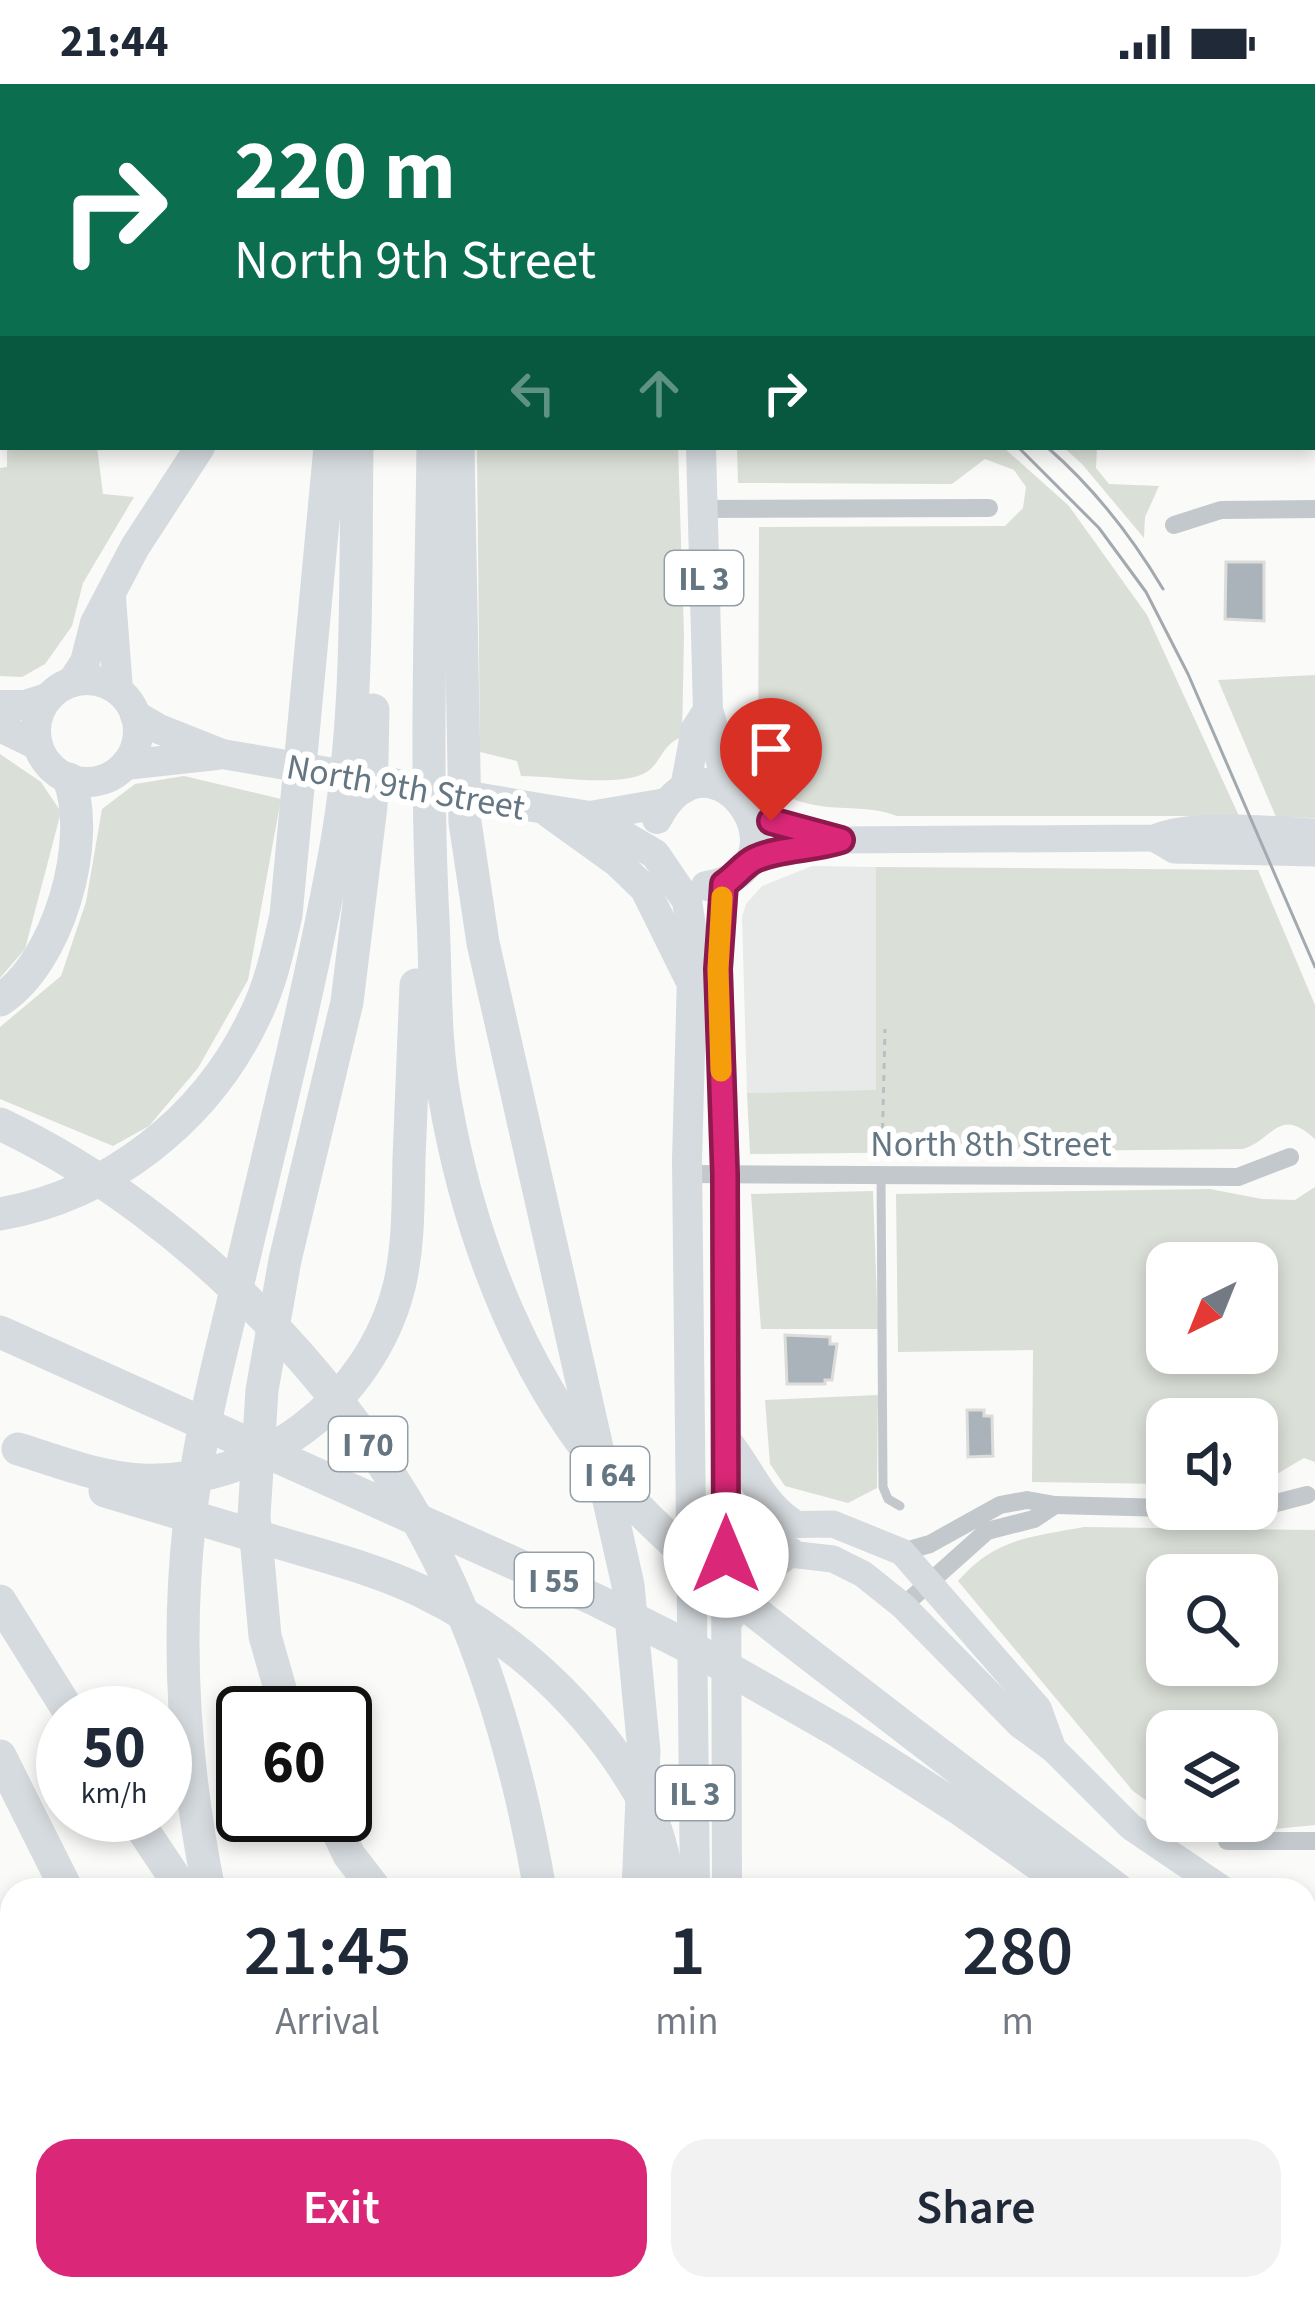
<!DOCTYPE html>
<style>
:root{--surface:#fff;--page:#f2f2f3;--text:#1f2937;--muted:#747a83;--accent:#db2777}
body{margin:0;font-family:"Source Sans 3",sans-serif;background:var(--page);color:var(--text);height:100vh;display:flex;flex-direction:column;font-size:45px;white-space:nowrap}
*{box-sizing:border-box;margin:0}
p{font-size:39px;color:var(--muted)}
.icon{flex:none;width:66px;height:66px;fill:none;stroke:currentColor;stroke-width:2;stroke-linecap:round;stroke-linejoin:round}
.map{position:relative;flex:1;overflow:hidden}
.details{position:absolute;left:0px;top:1794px;width:1317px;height:423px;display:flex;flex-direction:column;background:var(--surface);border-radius:36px 36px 0 0;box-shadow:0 6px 18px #0003}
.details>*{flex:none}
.guide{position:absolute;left:0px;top:0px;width:1317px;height:366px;box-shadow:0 6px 18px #0003;background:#0b6e4f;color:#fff;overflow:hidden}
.needle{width:78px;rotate:223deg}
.buttons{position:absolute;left:1146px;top:1158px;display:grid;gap:24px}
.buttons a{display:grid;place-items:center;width:132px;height:132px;border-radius:24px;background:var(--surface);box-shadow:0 6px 18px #0003;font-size:60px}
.speed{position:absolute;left:36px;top:1602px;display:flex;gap:24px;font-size:60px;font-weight:700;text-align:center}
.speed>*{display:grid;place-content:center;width:156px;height:156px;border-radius:50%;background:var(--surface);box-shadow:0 6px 18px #0003;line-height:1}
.speed small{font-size:30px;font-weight:400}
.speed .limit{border:6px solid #111;border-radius:18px;background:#fff;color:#111}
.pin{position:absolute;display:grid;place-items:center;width:102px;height:102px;color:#fff;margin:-123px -51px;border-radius:50% 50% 50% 0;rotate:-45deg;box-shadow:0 0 12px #0007}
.pin .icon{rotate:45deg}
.me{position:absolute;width:132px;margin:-66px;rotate:0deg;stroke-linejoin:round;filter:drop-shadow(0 0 9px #0008)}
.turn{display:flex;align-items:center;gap:42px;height:252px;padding:0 36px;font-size:54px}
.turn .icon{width:156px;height:156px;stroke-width:2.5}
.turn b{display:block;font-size:84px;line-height:102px}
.lanes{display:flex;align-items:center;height:114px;padding:0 36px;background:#0003;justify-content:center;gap:60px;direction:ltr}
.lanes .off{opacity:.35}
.eta{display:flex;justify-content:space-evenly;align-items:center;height:204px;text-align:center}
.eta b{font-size:72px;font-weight:600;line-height:84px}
.cta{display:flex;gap:24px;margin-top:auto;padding:24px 36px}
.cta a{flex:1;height:138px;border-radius:36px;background:var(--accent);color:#fff;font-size:48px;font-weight:600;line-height:138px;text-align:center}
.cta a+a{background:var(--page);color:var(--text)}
.status{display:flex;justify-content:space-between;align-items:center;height:84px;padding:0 60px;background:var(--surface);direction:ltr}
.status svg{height:33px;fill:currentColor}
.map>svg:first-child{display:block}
.built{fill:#e8e9e9}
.green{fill:#dadfd7;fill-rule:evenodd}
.building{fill:#aab3b9;stroke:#dcdcda;stroke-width:3}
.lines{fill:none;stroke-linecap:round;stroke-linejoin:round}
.primary-tunnel{stroke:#d5d9db;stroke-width:30;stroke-dasharray:30 15;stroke-linecap:butt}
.path{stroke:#bbbfc2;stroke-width:3;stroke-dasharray:6 6;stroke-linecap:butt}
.service{stroke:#c3c8cc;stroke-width:9}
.minor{stroke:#c3c8cc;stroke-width:18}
.tertiary{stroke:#c3c8cc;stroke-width:24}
.secondary{stroke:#d6dbdf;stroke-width:27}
.primary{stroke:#d6dbdf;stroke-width:30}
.motorway{stroke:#d6dbdf;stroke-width:33}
.tram{stroke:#a2aab0;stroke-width:3}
.rail{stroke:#a2aab0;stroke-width:6;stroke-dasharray:18 9;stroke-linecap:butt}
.route-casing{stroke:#8e194d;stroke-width:30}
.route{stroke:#db2777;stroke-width:21}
.slow{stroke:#f59e0b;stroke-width:21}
.labels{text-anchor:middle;stroke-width:12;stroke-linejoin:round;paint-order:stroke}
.shield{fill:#fff;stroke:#939fa8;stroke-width:3}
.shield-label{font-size:33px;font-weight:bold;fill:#657683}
.street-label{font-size:36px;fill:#657683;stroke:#fff}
</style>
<div class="status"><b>21:44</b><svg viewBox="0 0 49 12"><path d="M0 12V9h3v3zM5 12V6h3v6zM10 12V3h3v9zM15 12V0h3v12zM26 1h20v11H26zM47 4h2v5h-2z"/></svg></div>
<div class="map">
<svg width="1315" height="2215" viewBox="0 0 1315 2215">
<rect width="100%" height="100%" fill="#fafaf8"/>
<polygon class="built" points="812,782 876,783 877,1007 747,1009 742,833 746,820 762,802"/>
<g class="green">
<polygon points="485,0 675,0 490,3"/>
<polygon points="896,0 1214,0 896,3"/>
<polygon points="7,363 97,363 103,410 134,413 83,499 72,542 45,580 22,593 0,592 0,384 7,383"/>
<path d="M477,363h201l6,188 -2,102c-21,7 -21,29 -39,37 -29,13 -89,2 -122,2l-4,-15 -37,-9z"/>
<path d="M737,363h266l66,59 78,109 92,201h-342c-26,-10 -49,-6 -76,-10 -23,-3 -42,-13 -63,-23l1,-256 246,-1 18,-18 3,-21 -12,-17 -29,-11 -33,25 -214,-1z"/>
<polygon points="1063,363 1097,363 1096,384 1109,400 1159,402 1145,433 1144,454 1082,380"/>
<polygon points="1315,591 1315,734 1276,733 1218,596"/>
<polygon points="0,670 41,698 61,728 25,865 0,894"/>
<polygon points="184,692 281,715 248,896 198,984 149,1042 113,1062 0,1015 0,943 61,892 86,818 102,725 135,700"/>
<path d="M876,783l382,3 57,135v134c-37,-34 -41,1 -72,10l-493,5 -3,-61 129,-3z"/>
<path d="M1315,1103v275l-11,-4 -46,27 -1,-66h-90v65l-135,-2 1,-132 -135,2 -2,-158 314,-5 52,10 33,1zM1167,1179h90v90h-90z"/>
<polygon points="873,1107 878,1245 761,1245 751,1110"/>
<polygon points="878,1311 877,1404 848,1419 785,1402 770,1380 765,1316"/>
<path d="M1084,1443l231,3v295l-117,12 -23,-16h82v-90h-90v84l-34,-24 -175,-210c37,-43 73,-44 126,-54zM1167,1491h90v90h-90z"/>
</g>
<g class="building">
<polygon points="1226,478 1264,478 1264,537 1225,535"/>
<polygon points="785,1251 830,1253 830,1260 837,1260 832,1296 825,1296 825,1300 787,1300"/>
<polygon points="967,1326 984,1326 984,1332 992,1332 993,1372 968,1373"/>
</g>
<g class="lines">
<polyline class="primary-tunnel" points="709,2205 709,2215"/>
<g class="path">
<polyline points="882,1069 885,945"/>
<polyline points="0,1946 12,1948"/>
<polyline points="0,2056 12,2060"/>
<polyline points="454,2205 475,2215"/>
<polyline points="599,2205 621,2215"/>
</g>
<g class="service">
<polyline points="58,3 60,0"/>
<polyline points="881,1091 883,1403 888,1415 900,1422"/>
</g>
<g class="minor">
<polyline points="1314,90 1315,90"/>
<polyline points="701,425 989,424"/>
<polyline points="1174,441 1221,426 1315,425"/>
<polyline points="687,1090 1238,1093 1290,1073"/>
<polyline points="1257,1424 1307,1411"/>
<polyline points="1231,1425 1250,1425"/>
<polyline points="902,1468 930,1460 1000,1421 1027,1416 1055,1421 1167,1424"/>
<polyline points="903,1522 987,1447 1034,1435 1055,1421"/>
<polyline points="1227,1757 1315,1757"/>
</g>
<polyline class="tertiary" points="0,166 3,166"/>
<g class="secondary">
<path d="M749,725l22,12 70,19 313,-2c38,-17 117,-8 161,-6"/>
<polyline points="1154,754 1174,766 1315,769"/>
<path d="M750,777c30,-10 61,-11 91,-21"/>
<polyline points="727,1452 748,1453 762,1467 833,1475 863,1490 903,1522 1020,1641 1053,1665 1131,1743 1224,1806"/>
<polyline points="748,1453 760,1441 833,1440 902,1468 1038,1624 1053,1665"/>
<polyline points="1305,1845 1315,1848"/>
</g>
<g class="primary">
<polyline points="243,3 243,0"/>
<polyline points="702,3 702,0"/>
<path d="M701,363l7,263c9,27 11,54 22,80"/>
<polyline points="111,514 118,606"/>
<circle cx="87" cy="647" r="51"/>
<polyline points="72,598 85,578 95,539 135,463 200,363"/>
<polyline points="0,621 25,621 47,614"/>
<polyline points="135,631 159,645 222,670 545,725 590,732 666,719"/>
<polyline points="0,643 37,661"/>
<polyline points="125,681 216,671"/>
<polyline points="685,704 696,645 708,626"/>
<polyline points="549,729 617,778 645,805 689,894"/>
<polyline points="590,732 655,770 687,817 693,855 687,1076 695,1806"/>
<path d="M657,735c55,-105 160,50 49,67"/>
<polyline points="724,799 718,885 725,1091 727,1806"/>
<path d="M726,1356c24,29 34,62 66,83"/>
<polyline points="729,1535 757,1493 790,1468"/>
</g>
<g class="motorway">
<polyline points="364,3 364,0"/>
<polyline points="437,3 437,0"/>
<path d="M433,363c-2,157 -8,315 0,472 3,60 1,122 12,181 25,143 82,292 184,399 71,74 155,136 236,198 84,65 169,129 253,193"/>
<polyline points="458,363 465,738 483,859 628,1501 644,1667 638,1806"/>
<path d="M0,916c58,-37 93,-159 69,-221"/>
<path d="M0,1040c194,92 374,281 458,478 40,93 65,188 82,288"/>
<path d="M0,1130c109,-19 205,-94 253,-194 17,-33 25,-70 33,-105l44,-468"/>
<polyline points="0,1248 596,1516 701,1569 841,1649 960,1725 1075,1806"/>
<path d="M18,1365c40,12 81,29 124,31 117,5 228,-79 257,-193 10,-42 9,-85 10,-128 2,-58 5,-116 7,-174"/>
<path d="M105,1407c61,18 123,37 185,55 44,13 89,25 131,45 90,43 169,116 219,203 17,28 24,65 31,96"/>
<polyline points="0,1517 70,1629"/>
<polyline points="287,1629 265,1552 254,1432 262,1306 285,1176 347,918 371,722 373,626"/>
<polyline points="0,1672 67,1806"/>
<polyline points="133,1731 183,1806"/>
<polyline points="330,1731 349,1771 376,1806"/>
<path d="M209,1806c-26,-128 -34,-259 -17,-388 10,-81 32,-161 51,-240 31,-132 65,-265 90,-399 27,-137 22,-277 24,-416"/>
<polyline points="1305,1957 1315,1964"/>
<polyline points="1305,2190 1315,2193"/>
<polyline points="241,2205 244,2215"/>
<polyline points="292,2205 294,2215"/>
<polyline points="1059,2205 1103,2215"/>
<polyline points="1198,2205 1235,2215"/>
<polyline points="514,2215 515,2205"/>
<polyline points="552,2215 554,2205"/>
</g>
<g class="tram">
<polyline points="433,0 438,3"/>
<polyline points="469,0 474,3"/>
<polyline points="1018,363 1099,444 1146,508 1188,590 1315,883"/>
<path d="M1047,363c47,41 84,88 116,142"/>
</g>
<g class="rail">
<polyline points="0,2000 12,2004"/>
<polyline points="501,2205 523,2215"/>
</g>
</g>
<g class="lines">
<g class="route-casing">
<path id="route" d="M726,1471l-1,-381 -7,-205 6,-85c11,-7 20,-20 31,-25 23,-11 59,-10 86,-19l-70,-19"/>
</g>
<use href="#route" class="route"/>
<polyline class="slow" points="721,987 718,885 722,813"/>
</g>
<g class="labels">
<g class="shield">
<rect x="665" y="467" width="78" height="54" rx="9"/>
<rect x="329" y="1333" width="78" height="54" rx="9"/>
<rect x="571" y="1363" width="78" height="54" rx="9"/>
<rect x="515" y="1469" width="78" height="54" rx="9"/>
<rect x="656" y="1682" width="78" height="54" rx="9"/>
</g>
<g class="shield-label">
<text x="704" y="506">IL 3</text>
<text x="368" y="1372">I 70</text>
<text x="610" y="1402">I 64</text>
<text x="554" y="1508">I 55</text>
<text x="695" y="1721">IL 3</text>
</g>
<g class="street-label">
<text transform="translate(406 702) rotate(10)" y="13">North 9th Street</text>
<text x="991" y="1072">North 8th Street</text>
</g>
</g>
</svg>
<div class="buttons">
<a><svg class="needle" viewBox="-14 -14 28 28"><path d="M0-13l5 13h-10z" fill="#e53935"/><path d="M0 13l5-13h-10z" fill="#747a83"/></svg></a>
<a><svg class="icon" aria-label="sound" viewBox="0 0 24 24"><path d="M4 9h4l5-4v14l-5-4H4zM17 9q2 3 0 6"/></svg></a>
<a><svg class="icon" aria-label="search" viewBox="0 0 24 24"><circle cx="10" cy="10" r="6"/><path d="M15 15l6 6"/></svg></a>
<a><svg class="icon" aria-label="layers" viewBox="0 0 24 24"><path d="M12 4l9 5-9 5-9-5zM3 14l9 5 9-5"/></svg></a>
</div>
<div class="speed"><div>50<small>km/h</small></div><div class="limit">60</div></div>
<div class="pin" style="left:771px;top:737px;background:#d93025"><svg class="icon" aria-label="arrive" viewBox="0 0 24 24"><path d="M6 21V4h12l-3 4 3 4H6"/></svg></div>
<svg class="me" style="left:726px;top:1471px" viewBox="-20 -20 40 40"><circle r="19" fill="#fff"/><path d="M0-13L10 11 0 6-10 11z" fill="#db2777"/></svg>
<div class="guide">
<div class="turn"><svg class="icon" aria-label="right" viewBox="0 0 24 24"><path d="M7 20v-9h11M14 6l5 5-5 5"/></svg><div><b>220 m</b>North 9th Street</div></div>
<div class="lanes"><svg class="icon off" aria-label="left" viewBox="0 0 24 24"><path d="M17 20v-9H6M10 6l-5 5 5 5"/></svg><svg class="icon off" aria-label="ahead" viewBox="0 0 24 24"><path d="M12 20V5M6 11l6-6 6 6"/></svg><svg class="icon" aria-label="right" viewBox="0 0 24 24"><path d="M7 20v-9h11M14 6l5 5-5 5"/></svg></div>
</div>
<section class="details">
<div class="eta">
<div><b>21:45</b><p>Arrival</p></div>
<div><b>1</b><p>min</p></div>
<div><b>280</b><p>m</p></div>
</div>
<div class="cta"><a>Exit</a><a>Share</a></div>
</section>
</div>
